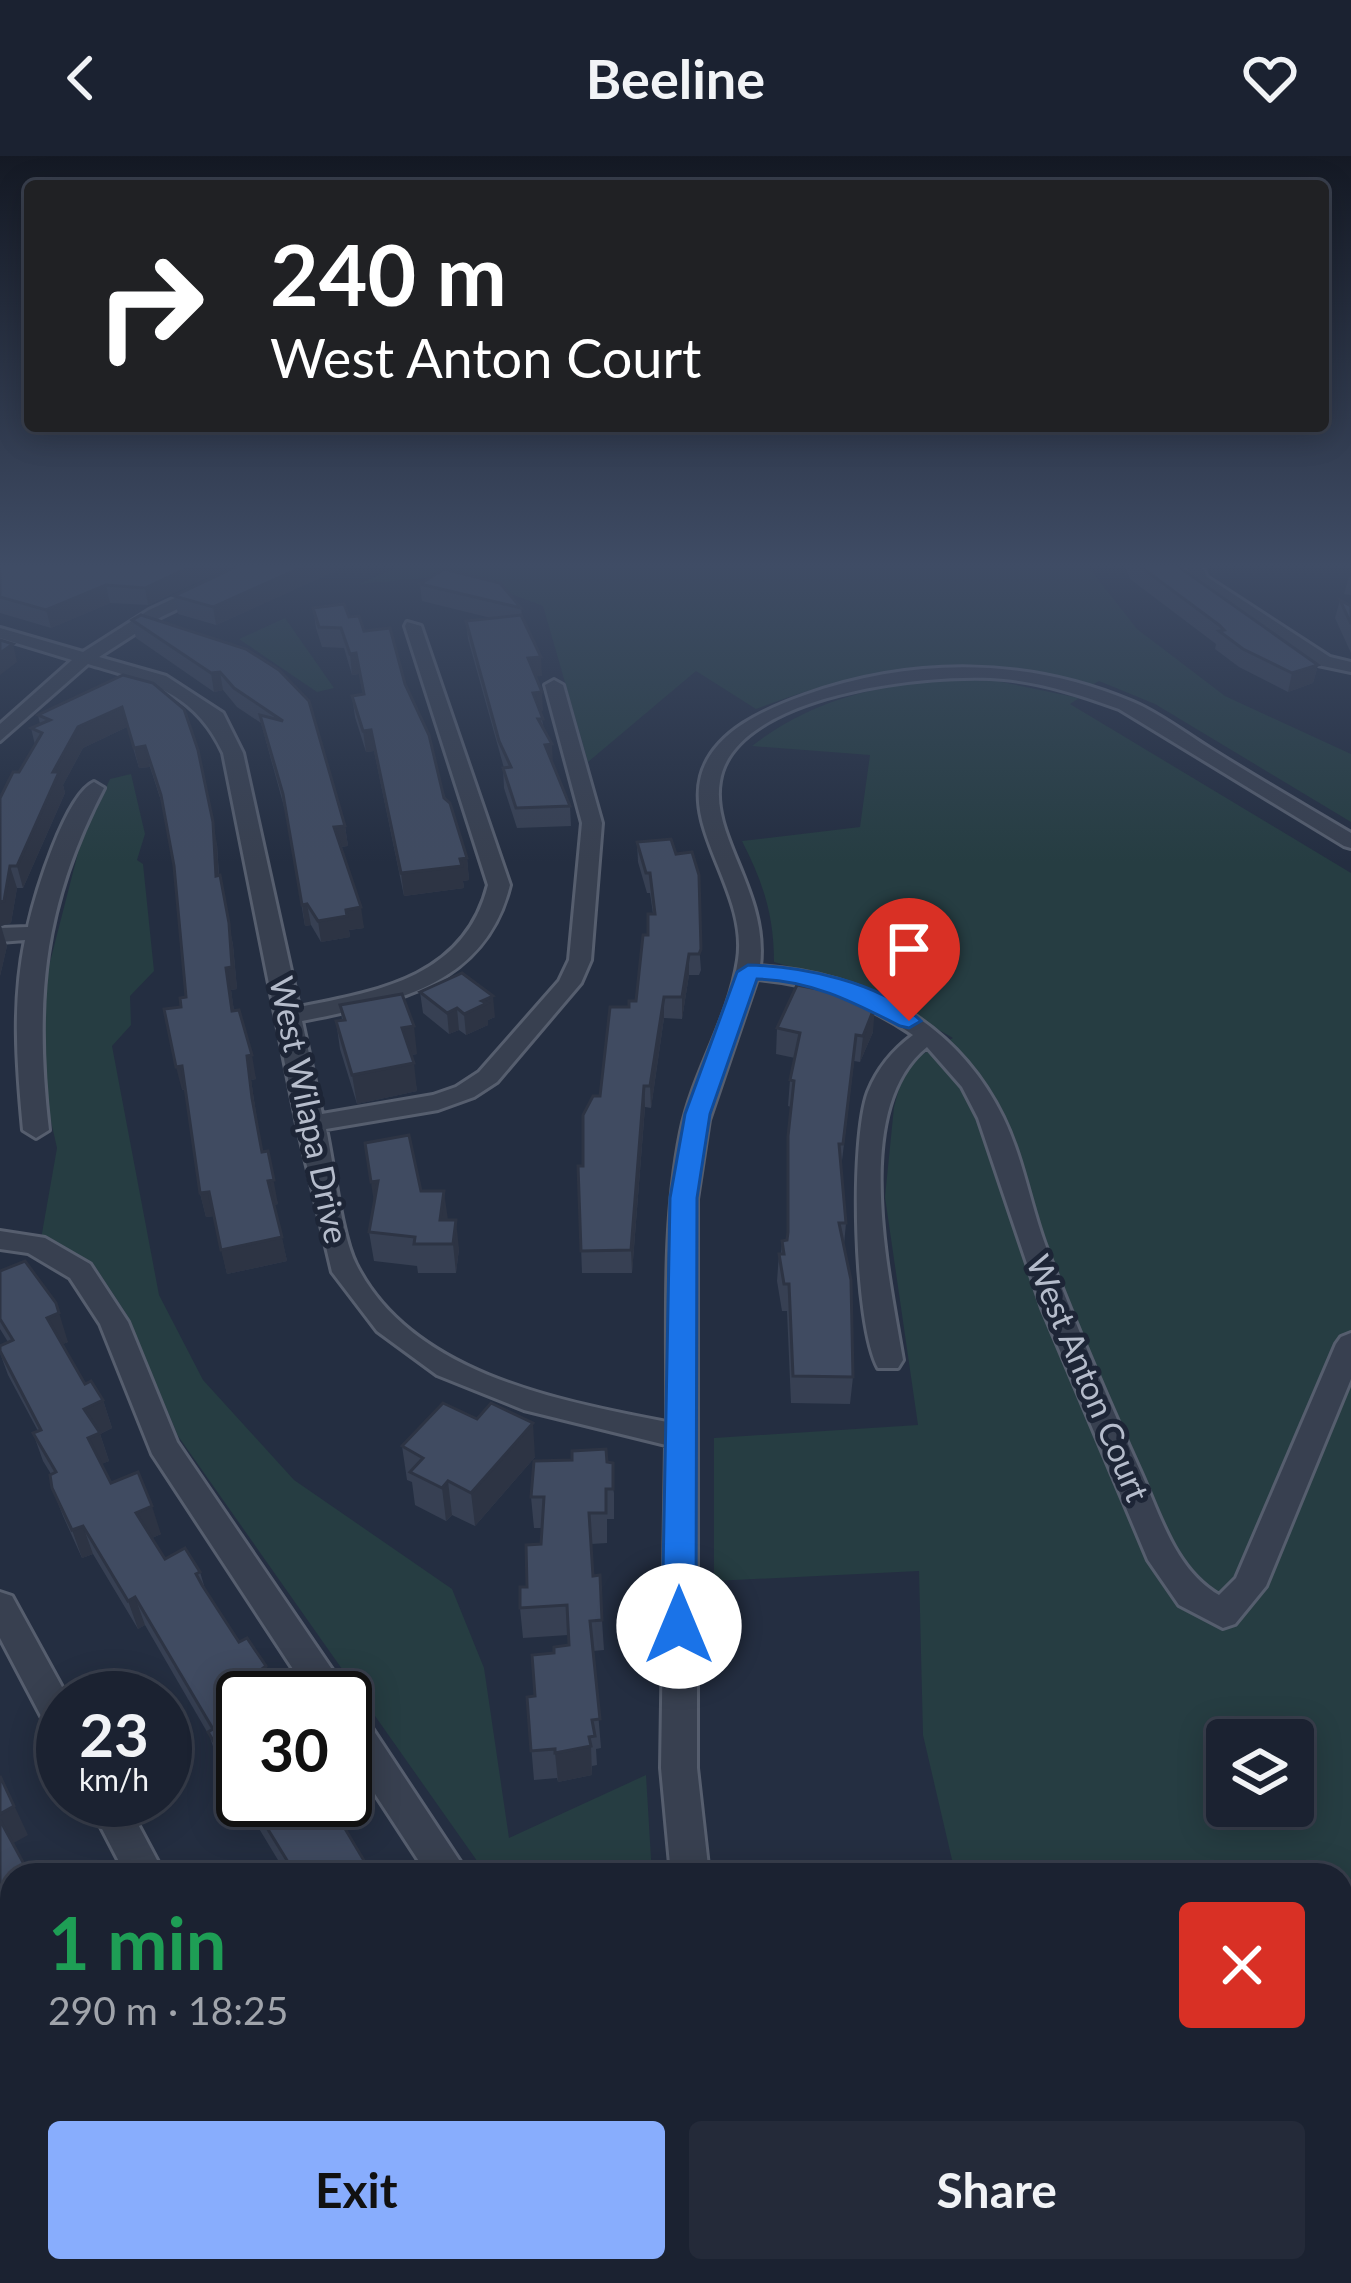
<!DOCTYPE html>
<meta charset="utf-8">
<style>
:root{--surface:#1b2231;--page:#242a39;--text:#f1f3f6;--muted:#a0a4ab;--line:#393f4d;--accent:#88adfd}
body{margin:0;font-family:Lato,sans-serif;background:var(--page);color:var(--text);height:100vh;display:flex;flex-direction:column;font-size:45px;white-space:nowrap}
*{box-sizing:border-box;margin:0}
p{font-size:39px;color:var(--muted)}
.icon{flex:none;width:66px;height:66px;fill:none;stroke:currentColor;stroke-width:2;stroke-linecap:round;stroke-linejoin:round}
.map{position:relative;flex:1;overflow:hidden}
.drawer{position:absolute;left:0px;top:1707px;width:1353px;height:420px;display:flex;flex-direction:column;background:var(--surface);border-radius:36px 36px 0 0;box-shadow:0 6px 30px #0003,0 0 0 3px var(--line)}
.drawer>*{flex:none}
.banner{position:absolute;left:24px;top:24px;width:1305px;height:252px;border-radius:12px;box-shadow:0 6px 30px #0003,0 0 0 3px var(--line);background:#202124;color:#fff;overflow:hidden}
.controls{position:absolute;left:1206px;top:1563px;display:grid;gap:24px}
.controls a{display:grid;place-items:center;width:108px;height:108px;border-radius:12px;background:var(--surface);box-shadow:0 6px 30px #0003,0 0 0 3px var(--line);font-size:60px}
.speed{position:absolute;left:36px;top:1515px;display:flex;gap:24px;font-size:60px;font-weight:700;text-align:center}
.speed>*{display:grid;place-content:center;width:156px;height:156px;border-radius:50%;background:var(--surface);box-shadow:0 6px 30px #0003,0 0 0 3px var(--line);line-height:1}
.speed small{font-size:30px;font-weight:400}
.speed .limit{border:6px solid #111;border-radius:18px;background:#fff;color:#111}
.pin{position:absolute;display:grid;place-items:center;width:102px;height:102px;color:#fff;margin:-123px -51px;border-radius:50% 50% 50% 0;rotate:-45deg;box-shadow:0 0 12px #0007}
.pin .icon{rotate:45deg}
.me{position:absolute;width:132px;margin:-66px;rotate:0deg;stroke-linejoin:round;filter:drop-shadow(0 0 9px #0008)}
.turn{display:flex;align-items:center;gap:42px;height:252px;padding:0 48px;font-size:54px}
.turn .icon{width:156px;height:156px;stroke-width:2.5}
.turn b{display:block;font-size:84px;line-height:102px}
.round{display:grid;place-items:center;flex:none;width:126px;height:126px;border-radius:12px;background:var(--page)}
.summary{display:flex;align-items:center;justify-content:space-between;height:204px;padding:0 48px}
h1{font-size:72px;font-weight:700;line-height:90px;color:#1e9e55}
.primary-button{display:flex;gap:24px;margin-top:auto;padding:24px 48px}
.primary-button a{flex:1;height:138px;border-radius:12px;background:var(--accent);color:#111;font-size:48px;font-weight:700;line-height:138px;text-align:center}
.primary-button a+a{background:var(--page);color:var(--text)}
header{display:flex;justify-content:space-between;align-items:center;height:156px;padding:0 48px;background:var(--surface);font-size:54px;font-weight:700}
.map>svg:first-child{display:block}
.green{fill:#263d42;fill-rule:evenodd}
.lines{fill:none;stroke-linecap:round;stroke-linejoin:round}
.minor-casing{stroke:#565e6e;stroke-width:6}
.minor{fill:#384050;fill-rule:evenodd}
.wall{fill:#374053}
.shaded-wall{fill:#2d3444}
.building{fill:#404b61;stroke:#2d3444;stroke-width:3}
.route{fill:#1a73e8;stroke:#114b97;stroke-width:3}
.labels{text-anchor:middle;stroke-width:10;stroke-linejoin:round;paint-order:stroke}
.street-label{font-size:33px;fill:#b5bccb;stroke:#1d2536}
</style>
<header><svg class="icon" aria-label="back" viewBox="0 0 24 24"><path d="M15 5l-7 7 7 7"/></svg>Beeline<svg class="icon" aria-label="heart" viewBox="0 0 24 24"><path d="M12 20l-8-8c-3-5 5-10 8-4 3-6 11-1 8 4z"/></svg></header>
<div class="map">
<svg width="1351" height="2127" viewBox="0 0 1351 2127">
<rect width="100%" height="100%" fill="#242e41"/>
<g class="green">
<path d="M404,408h682l51,65 88,67 126,58v68l-196,-118 -56,-23 -9,5c-131,-29 -208,-25 -334,23l-60,-38 -108,91 -45,-156 -83,-31 -101,9z"/>
<polygon points="285,462 334,532 317,536 239,483"/>
<path d="M950,523l47,2 82,17 -9,6 281,169v1410h-484l-6,-12h480v-396h-382l-6,-11 -30,-129 -4,-164 -205,10v-143l204,-13 -33,-228 9,-90 12,-44 47,-25 -87,-49 -92,-27c0,-47 -11,-80 -32,-121l118,-14 10,-72 -118,-9c61,-47 122,-60 198,-67zM1227,1584h66v66h-66z"/>
<polygon points="131,618 145,678 137,704 143,708 154,815 130,840 131,869 112,890 159,1139 203,1224 294,1324 452,1433 484,1512 509,1682 646,1619 652,1719 487,1719 178,1280 127,1159 92,1106 41,1083 57,992 43,930 41,841 81,685 110,623"/>
<polygon points="0,1978 12,1999 12,2115 56,2115 38,2127 12,2127 0,2106"/>
</g>
<g class="lines">
<g class="minor-casing">
<g id="minor">
<path d="M248,408h23l-110,53 -62,40 67,19 57,37 20,40 56,254c82,-16 166,-31 189,-122l-83,-259 2,-4 14,4 89,259c-25,102 -118,118 -208,136l20,93 111,-19 23,-8 23,-15 80,-91 10,-21 13,-137 -37,-138 9,-5 9,5 39,138 -11,137 -10,23 -84,99 -23,15 -36,13 -112,19c8,36 15,105 30,135 55,110 203,137 311,158 1,-96 -5,-196 14,-290 12,-60 48,-112 57,-172 10,-66 -52,-126 -37,-184 12,-45 65,-67 104,-81 107,-38 223,-38 328,7 28,12 52,31 78,47 46,29 93,56 140,84v15l-7,-2 -225,-137c-38,-14 -75,-26 -115,-30 -70,-7 -270,14 -284,102 -10,56 49,111 40,185 104,7 196,55 243,151 20,41 27,87 43,130 29,77 62,153 96,228 19,43 34,95 77,120l17,-17 100,-234 5,-7 10,-4v46l-85,207 -31,38 -12,4 -44,-23 -31,-45 -106,-252 -64,-190 -16,-31 -35,-40c-77,61 -38,228 -24,313l-5,8h-20c-24,-44 -28,-228 -10,-276 10,-25 25,-42 45,-57 -49,-33 -97,-51 -156,-56l-48,141 -12,79v569l12,107h-38l-10,-107 5,-323 -142,-35 -87,-35 -60,-44 -45,-59 -35,-148 -74,-371c-28,-61 -74,-71 -135,-89l-88,77v-17l72,-64 -72,-22v-10l83,24 66,-42z"/>
<polygon points="1185,408 1201,408 1207,421 1330,501 1351,506 1351,516 1318,509 1194,427"/>
<path d="M94,626l10,6c-61,117 -70,212 -55,342l-13,8 -13,-8c-6,-63 -11,-127 2,-190l-25,2v-14l28,-1c7,-32 37,-132 66,-145z"/>
<polygon points="0,1075 45,1082 90,1108 128,1166 177,1286 344,1531 347,1547 358,1551 469,1719 428,1719 345,1592 345,1542 312,1542 152,1298 100,1168 70,1122 28,1097 0,1093"/>
<polygon points="0,1436 12,1440 68,1542 63,1542 63,1582 50,1577 0,1482"/>
<polygon points="87,1644 125,1644 165,1719 126,1719"/>
<polygon points="337,2115 385,2115 390,2127 342,2127"/>
<polygon points="792,2115 839,2115 844,2127 797,2127"/>
</g>
</g>
<use href="#minor" class="minor"/>
</g>
<g class="wall">
<polygon points="0,408 236,408 148,449 110,447 51,472 0,457"/>
<polygon points="242,408 340,408 340,413 216,469 178,458 174,440"/>
<polygon points="1124,408 1175,408 1318,509 1313,527 1288,536 1239,511 1215,493 1216,488 1130,423"/>
<polygon points="1351,420 1351,439 1344,438 1349,421"/>
<polygon points="420,428 521,452 522,460 542,520 535,520 543,555 540,555 552,608 570,650 571,670 517,672 504,632 503,612 504,612 468,483 466,465 491,462 422,445"/>
<polygon points="1340,444 1351,450 1351,497 1335,462"/>
<polygon points="313,452 349,461 364,475 405,528 467,702 469,724 463,725 464,732 404,740 374,595 366,596 355,561 352,540 363,539 359,518 352,519 344,492 322,491 316,472"/>
<polygon points="132,464 246,493 345,670 348,690 340,691 364,772 349,774 350,781 321,786 311,769 305,770 286,658 261,567 237,551 223,534 214,536 136,482"/>
<polygon points="123,519 217,688 219,719 233,789 237,833 231,834 234,855 256,923 251,924 262,996 278,1048 274,1049 287,1105 227,1118 214,1060 206,1061 200,1037 185,934 182,934 181,851 186,841 174,710 164,654 150,611 139,612 127,571 83,592 63,629 65,637 23,732 17,732 11,767 1,770 7,790 0,820 0,642 19,616 35,589 31,572 40,568 38,559"/>
<polygon points="637,686 676,698 692,696 701,814 699,819 689,819 682,863 664,862 651,952 645,951 632,1117 582,1117 578,1010 583,1010 600,940 629,851 636,845 653,758 650,737 647,737 638,706"/>
<polygon points="420,836 495,861 488,864 488,869 466,879 459,874 449,878 423,857"/>
<polygon points="849,843 873,876 860,906 854,905 841,1013 846,1067 844,1089 853,1221 850,1248 791,1247 787,1155 782,1155 777,1125 779,1098 781,1098 782,1085 787,1084 787,1007 791,951 788,950 790,924 795,902 776,898 777,872"/>
<polygon points="340,849 417,898 411,899 417,935 357,948 340,893 336,865 342,864"/>
<polygon points="421,1035 448,1064 459,1093 456,1117 418,1117 417,1110 374,1105 369,1076"/>
<polygon points="0,1115 68,1186 62,1188 85,1228 103,1244 112,1272 100,1278 109,1305 101,1308 111,1327 161,1378 152,1382 165,1403 200,1416 206,1436 239,1486 266,1510 270,1525 243,1542 243,1644 328,1644 369,1713 370,1719 287,1719 217,1603 210,1581 145,1469 138,1473 93,1398 82,1402 63,1360 52,1332 51,1318 43,1305 33,1277 38,1275 8,1219 0,1197 8,1186 0,1173"/>
<polygon points="402,1290 535,1301 475,1370 452,1359 446,1365 415,1349 412,1326 407,1324"/>
<polygon points="607,1306 614,1337 614,1363 607,1363 607,1387 591,1388 593,1420 602,1464 604,1494 593,1495 601,1592 596,1593 597,1609 592,1610 592,1619 558,1626 557,1622 534,1624 527,1541 535,1540 554,1497 569,1489 568,1479 523,1482 520,1452 541,1388 542,1372 534,1372 531,1341"/>
</g>
<g class="shaded-wall">
<polygon points="196,408 236,408 148,449 145,432"/>
<polygon points="309,408 340,408 340,413 216,469 213,451"/>
<polygon points="106,429 110,447 51,472 46,454"/>
<polygon points="13,488 17,506 0,519 0,497"/>
<polygon points="356,497 359,518 352,519 350,498"/>
<polygon points="541,501 542,520 529,521 528,502"/>
<polygon points="1318,509 1313,527 1288,536 1292,517"/>
<polygon points="220,516 223,534 214,536 211,517"/>
<polygon points="542,536 543,555 534,556 533,537"/>
<polygon points="122,551 127,571 83,592 63,629 65,637 23,732 17,710 53,616 78,571"/>
<polygon points="371,574 374,595 366,596 363,575"/>
<polygon points="552,588 553,608 545,589"/>
<polygon points="145,590 150,611 139,612 134,592"/>
<polygon points="213,666 217,688 220,742 216,720"/>
<polygon points="345,670 348,690 337,691 334,671"/>
<polygon points="467,702 469,724 463,725 464,732 404,740 401,717"/>
<polygon points="10,710 17,732 11,767 1,770 7,790 0,820 0,746"/>
<polygon points="220,719 233,789 237,833 231,834 237,878 226,812"/>
<polygon points="307,748 311,769 305,770 302,749"/>
<polygon points="361,751 364,772 349,774 350,781 321,786 318,765 346,754"/>
<polygon points="689,798 689,819 682,863 682,841"/>
<polygon points="493,840 495,861 488,864 488,869 466,879 464,858"/>
<polygon points="664,841 664,862 651,952 650,930"/>
<polygon points="875,850 873,876 860,906 863,880"/>
<polygon points="457,852 459,874 449,878 447,857"/>
<polygon points="414,870 417,898 406,900 402,872"/>
<polygon points="252,899 256,923 251,924 262,996 247,900"/>
<polygon points="414,907 417,935 357,948 352,919"/>
<polygon points="182,910 187,933 182,934 176,911"/>
<polygon points="644,930 645,951 632,1117 631,1094"/>
<polygon points="268,995 278,1048 273,1049 268,1025"/>
<polygon points="378,1025 375,1055 371,1026"/>
<polygon points="444,1035 448,1064 440,1064"/>
<polygon points="209,1036 214,1060 206,1061 200,1037"/>
<polygon points="456,1064 459,1093 456,1117 453,1088"/>
<polygon points="282,1081 287,1105 227,1118 221,1094"/>
<polygon points="56,1147 68,1186 57,1191 47,1162"/>
<polygon points="103,1244 112,1272 100,1278 109,1305 97,1310 88,1282 84,1253"/>
<polygon points="533,1267 535,1301 475,1370 471,1337"/>
<polygon points="448,1325 452,1359 446,1365 442,1332"/>
<polygon points="152,1350 161,1378 145,1385 136,1357"/>
<polygon points="83,1370 93,1398 82,1402 72,1374"/>
<polygon points="135,1441 145,1469 138,1473 128,1445"/>
<polygon points="591,1590 592,1619 558,1626 555,1597"/>
<polygon points="0,1619 28,1679 12,1688 0,1664"/>
<polygon points="582,2115 608,2115 609,2118 598,2127 584,2127"/>
</g>
<g class="building">
<polygon points="0,408 196,408 145,432 106,429 46,454 0,441"/>
<polygon points="242,408 309,408 213,451 174,440"/>
<polygon points="1137,408 1175,408 1318,509 1292,517 1243,493 1219,475 1224,474 1219,469"/>
<polygon points="444,413 500,427 521,452 420,428"/>
<polygon points="1340,444 1351,450 1351,468"/>
<polygon points="344,448 349,461 359,460 364,475 390,472 405,528 429,579 444,642 450,647 467,702 460,703 462,710 401,717 371,574 363,575 352,540 364,538 356,497 350,498 341,472 319,471 313,452"/>
<polygon points="141,459 246,493 279,514 309,545 345,670 334,671 361,751 346,754 347,760 318,765 307,748 302,749 283,638 260,559 283,565 234,532 220,516 211,517 132,464"/>
<polygon points="521,459 541,501 528,502 542,536 533,537 543,563 538,563 552,588 545,589 570,650 516,652 503,612 511,611 499,585 466,465"/>
<polygon points="0,484 13,488 0,497"/>
<polygon points="123,519 153,527 184,553 198,594 213,666 216,720 220,719 229,767 232,811 226,812 232,855 239,854 252,899 247,900 252,942 262,996 268,995 274,1024 268,1025 282,1081 221,1094 209,1036 200,1037 182,910 176,911 164,853 181,851 180,842 186,841 174,710 161,639 145,590 134,592 122,551 78,571 53,616 59,616 17,710 10,710 4,745 0,746 0,642 13,616 19,616 42,577 31,572 50,564 38,559"/>
<polygon points="671,683 676,698 692,696 699,719 701,793 699,798 689,798 682,841 664,841 650,930 644,930 631,1094 581,1095 578,1010 583,1010 583,959 593,940 600,940 610,851 629,851 629,845 636,845 643,779 648,779 648,758 655,758 650,717 646,717 637,686"/>
<polygon points="462,817 493,840 482,845 487,847 464,858 457,852 447,857 420,836"/>
<polygon points="797,829 849,839 848,842 875,850 863,880 856,879 843,988 839,988 846,1067 839,1067 851,1124 853,1221 793,1220 789,1128 784,1128 779,1098 784,1098 782,1085 787,1084 788,1076 788,980 794,925 790,924 800,877 777,872"/>
<polygon points="402,838 414,870 402,872 414,907 352,919 336,865 345,864 340,849"/>
<polygon points="409,979 421,1035 444,1035 440,1064 456,1064 453,1088 414,1088 415,1081 369,1076 378,1025 371,1026 365,987"/>
<polygon points="25,1105 56,1147 59,1157 47,1162 85,1228 91,1225 103,1244 84,1253 100,1277 88,1282 111,1327 138,1316 152,1350 136,1357 165,1403 185,1392 200,1416 196,1418 202,1429 239,1486 247,1482 266,1510 262,1513 280,1542 243,1542 243,1633 208,1576 213,1573 135,1441 128,1445 83,1370 72,1374 52,1332 50,1319 56,1316 33,1277 41,1274 0,1195 0,1190 13,1184 0,1163 0,1115"/>
<polygon points="443,1247 477,1263 491,1247 533,1267 471,1337 448,1325 442,1332 410,1316 423,1302 402,1290"/>
<polygon points="606,1293 607,1306 613,1307 613,1333 606,1333 606,1357 589,1357 593,1420 600,1419 602,1464 590,1465 600,1563 592,1564 595,1580 589,1581 591,1590 555,1597 555,1593 531,1595 527,1541 535,1540 532,1499 554,1497 554,1491 569,1489 567,1449 520,1452 520,1431 527,1431 526,1389 541,1388 544,1341 531,1341 534,1305 572,1304 572,1295"/>
<polygon points="0,1620 14,1650 0,1658"/>
<polygon points="250,1644 328,1644 369,1713 359,1719 296,1719"/>
<polygon points="0,1664 30,1719 12,1719 12,1862 0,1835"/>
<polygon points="148,2115 227,2115 233,2127 130,2127"/>
<polygon points="497,2115 584,2115 592,2127 493,2127 490,2121"/>
</g>
<linearGradient id="sky" x2="0" y2="1"><stop stop-color="#141924"/><stop offset="0.58" stop-color="#3f4c65"/><stop offset="1" stop-color="#3f4c65" stop-opacity="0"/></linearGradient>
<rect width="1351" height="706" fill="url(#sky)"/>
<path class="route" d="M748,809c53,1 134,17 173,56l-12,7 -9,-2c-47,-24 -89,-46 -143,-47l-47,135 -13,84 -1,428 -5,10 -12,4 -12,-4 -5,-10 8,-428 15,-84 52,-142z"/>
<g class="labels">
<g class="street-label">
<text transform="translate(309 954) rotate(78)" y="12">West Wilapa Drive</text>
<text transform="translate(1088 1222) rotate(67)" y="12">West Anton Court</text>
</g>
</g>
</svg>
<div class="controls">
<a><svg class="icon" aria-label="layers" viewBox="0 0 24 24"><path d="M12 4l9 5-9 5-9-5zM3 14l9 5 9-5"/></svg></a>
</div>
<div class="speed"><div>23<small>km/h</small></div><div class="limit">30</div></div>
<div class="pin" style="left:909px;top:865px;background:#d93025"><svg class="icon" aria-label="arrive" viewBox="0 0 24 24"><path d="M6 21V4h12l-3 4 3 4H6"/></svg></div>
<svg class="me" style="left:679px;top:1470px" viewBox="-20 -20 40 40"><circle r="19" fill="#fff"/><path d="M0-13L10 11 0 6-10 11z" fill="#1a73e8"/></svg>
<div class="banner">
<div class="turn"><svg class="icon" aria-label="right" viewBox="0 0 24 24"><path d="M7 20v-9h11M14 6l5 5-5 5"/></svg><div><b>240 m</b>West Anton Court</div></div>
</div>
<section class="drawer">
<div class="summary"><div><h1>1 min</h1><p>290 m · 18:25</p></div><a class="round" style="background:#d93025;color:#fff"><svg class="icon" aria-label="close" viewBox="0 0 24 24"><path d="M6 6l12 12M18 6L6 18"/></svg></a></div>
<div class="primary-button"><a>Exit</a><a>Share</a></div>
</section>
</div>
